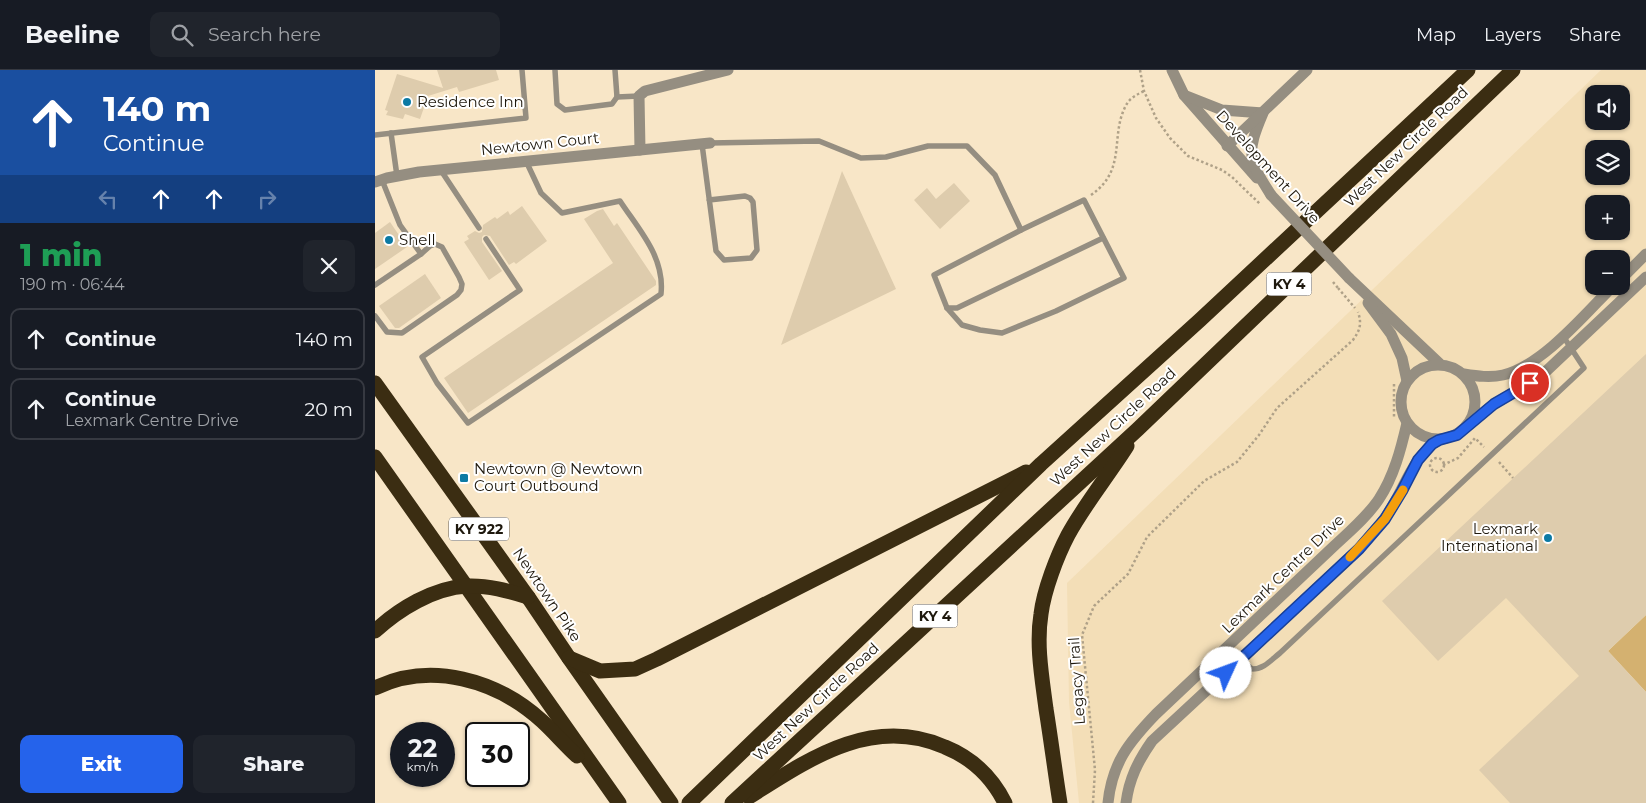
<!DOCTYPE html>
<meta charset="utf-8">
<style>
:root{--surface:#171b24;--page:#20242c;--text:#f1f3f6;--muted:#9ea1a6;--line:#363941;--accent:#2563eb}
body{margin:0;font-family:Montserrat,sans-serif;background:var(--page);color:var(--text);height:100vh;display:flex;flex-direction:column;font-size:19px;white-space:nowrap}
*{box-sizing:border-box;margin:0}
p{font-size:16px;color:var(--muted)}
.icon{flex:none;width:28px;height:28px;fill:none;stroke:currentColor;stroke-width:2;stroke-linecap:round;stroke-linejoin:round}
.map{position:relative;flex:1;overflow:hidden}
.details{display:flex;flex-direction:column;background:var(--surface);width:375px}
.details>*{flex:none}
.hud{background:#1a4fa0;color:#fff;overflow:hidden}
.tools{position:absolute;left:1210px;top:15px;display:grid;gap:10px}
.tools a{display:grid;place-items:center;width:45px;height:45px;border-radius:10px;background:var(--surface);box-shadow:0 1px 4px #0004;font-size:25px}
.speed{position:absolute;left:15px;top:652px;display:flex;gap:10px;font-size:25px;font-weight:700;text-align:center}
.speed>*{display:grid;place-content:center;width:65px;height:65px;border-radius:50%;background:var(--surface);box-shadow:0 1px 4px #0004;line-height:1}
.speed small{font-size:12px;font-weight:400}
.speed .limit{border:2px solid #111;border-radius:8px;background:#fff;color:#111}
.pin{position:absolute;display:grid;place-items:center;width:42px;height:42px;color:#fff;margin:-21px;border:2px solid #fff;border-radius:50%;box-shadow:0 1px 5px #0007}
.me{position:absolute;width:55px;margin:-28px;rotate:47deg;stroke-linejoin:round;filter:drop-shadow(0 0 4px #0008)}
.turn{display:flex;align-items:center;gap:18px;height:105px;padding:0 20px;font-size:22px}
.turn .icon{width:65px;height:65px;stroke-width:2.5}
.turn b{display:block;font-size:35px;line-height:42px}
.lanes{display:flex;align-items:center;height:48px;padding:0 20px;background:#0003;justify-content:center;gap:25px;direction:ltr}
.lanes .off{opacity:.35}
.round{display:grid;place-items:center;flex:none;width:52px;height:52px;border-radius:10px;background:var(--page)}
.headline{display:flex;align-items:center;justify-content:space-between;height:85px;padding:0 20px}
h1{font-size:30px;font-weight:800;line-height:38px;color:#1e9e55}
.action{display:flex;gap:10px;margin-top:auto;padding:10px 20px}
.action a{flex:1;height:58px;border-radius:10px;background:var(--accent);color:#fff;font-size:20px;font-weight:800;line-height:58px;text-align:center}
.action a+a{background:var(--page);color:var(--text)}
ul{padding:0;list-style:none}
li{display:flex;align-items:center;gap:15px;height:62px;margin:0 10px 8px;padding:0 10px;border:2px solid var(--line);border-radius:10px}
li div{flex:1}
li b{display:block;font-size:19px}
li em{font-style:normal}
header{display:flex;align-items:center;gap:30px;box-sizing:border-box;height:70px;padding:0 25px;background:var(--surface);border-bottom:1px solid var(--line)}
header strong{font-size:24px}
nav{display:flex;gap:28px;margin-inline-start:auto;font-size:18px}
.search{width:350px;height:45px;background:var(--page);display:flex;align-items:center;gap:12px;box-sizing:border-box;padding:0 18px;border-radius:10px;color:var(--muted);font-size:19px}
main{display:flex;flex:1;min-height:0}
.map>svg:first-child{display:block}
.built{fill:#f3deb7;fill-rule:evenodd}
.green{fill:#d4b170}
.building{fill:#deccad}
.lines{fill:none;stroke-linecap:round;stroke-linejoin:round}
.path{stroke:#afa188;stroke-width:2.5;stroke-dasharray:2.5 2.5;stroke-linecap:butt}
.lane{stroke:#958e81;stroke-width:5.5}
.street{stroke:#958e81;stroke-width:11}
.highway{stroke:#3b2d12;stroke-width:15}
.path-bridge{stroke:#afa188;stroke-width:2.5;stroke-dasharray:2.5 2.5;stroke-linecap:butt}
.street-bridge{stroke:#958e81;stroke-width:11}
.route-casing{stroke:#184099;stroke-width:12}
.route{stroke:#2563eb;stroke-width:9}
.slow{stroke:#f59e0b;stroke-width:9}
.poi-dot{fill:#0c7aa4;stroke:#fff;stroke-width:2}
.labels{text-anchor:middle;stroke-width:4;stroke-linejoin:round;paint-order:stroke}
.shield{fill:#fff;stroke:#625d56;stroke-width:1}
.shield-label{font-size:14px;font-weight:bold;fill:#1e180d}
.poi-label{font-size:15px;fill:#1e180d;stroke:#fff;text-anchor:start}
.street-label{font-size:15px;fill:#1e180d;stroke:#fff}
</style>
<header>
<strong>Beeline</strong>
<div class="search"><svg class="icon" aria-label="search" viewBox="0 0 24 24"><circle cx="10" cy="10" r="6"/><path d="M15 15l6 6"/></svg>Search here</div>
<nav><a>Map</a><a>Layers</a><a>Share</a></nav>
</header>
<main>
<section class="details">
<div class="hud">
<div class="turn"><svg class="icon" aria-label="ahead" viewBox="0 0 24 24"><path d="M12 20V5M6 11l6-6 6 6"/></svg><div><b>140 m</b>Continue</div></div>
<div class="lanes"><svg class="icon off" aria-label="left" viewBox="0 0 24 24"><path d="M17 20v-9H6M10 6l-5 5 5 5"/></svg><svg class="icon" aria-label="ahead" viewBox="0 0 24 24"><path d="M12 20V5M6 11l6-6 6 6"/></svg><svg class="icon" aria-label="ahead" viewBox="0 0 24 24"><path d="M12 20V5M6 11l6-6 6 6"/></svg><svg class="icon off" aria-label="right" viewBox="0 0 24 24"><path d="M7 20v-9h11M14 6l5 5-5 5"/></svg></div>
</div>
<div class="headline"><div><h1>1 min</h1><p>190 m · 06:44</p></div><a class="round"><svg class="icon" aria-label="close" viewBox="0 0 24 24"><path d="M6 6l12 12M18 6L6 18"/></svg></a></div>
<ul>
<li><svg class="icon" aria-label="ahead" viewBox="0 0 24 24"><path d="M12 20V5M6 11l6-6 6 6"/></svg><div><b>Continue</b></div><em>140 m</em></li>
<li><svg class="icon" aria-label="ahead" viewBox="0 0 24 24"><path d="M12 20V5M6 11l6-6 6 6"/></svg><div><b>Continue</b><p>Lexmark Centre Drive</p></div><em>20 m</em></li>
</ul>
<div class="action"><a>Exit</a><a>Share</a></div>
</section>
<div class="map">
<svg width="1271" height="733" viewBox="0 0 1271 733">
<rect width="100%" height="100%" fill="#f8e6c7"/>
<path class="built" d="M1226,0h45v733h-567l-10,-101 -2,-119zM1219,24h27v27h-27zM1219,79h27v27h-27zM1219,134h27v27h-27zM1219,189h27v27h-27z"/>
<polygon class="green" points="1271,545 1271,622 1233,581"/>
<g class="building">
<polygon points="62,0 121,0 124,10 84,22 82,17 53,26 45,49 30,44 28,49 11,45 13,41 10,40 22,4 68,18"/>
<polygon points="467,101 521,219 406,275 463,113"/>
<polygon points="579,113 595,131 565,159 539,130 552,118 561,129"/>
<polygon points="147,136 172,171 141,194 139,192 134,195 115,166 109,165 107,167 107,172 127,201 114,210 89,172 94,169 92,166 100,161 104,163 107,162 108,155 120,147 122,149 133,141 135,145"/>
<polygon points="228,139 239,156 242,153 281,211 281,215 93,343 69,308 238,193 209,149 222,141"/>
<polygon points="15,152 32,177 0,199 0,163"/>
<polygon points="50,204 66,228 24,258 20,258 4,236"/>
<polygon points="1271,284 1271,545 1233,581 1271,622 1271,733 1135,733 1104,700 1204,606 1131,528 1063,591 1007,531"/>
</g>
<g class="lines">
<g class="path">
<polyline points="765,0 769,21 781,48 795,68 813,86 847,100 857,107 885,134"/>
<path d="M716,125c38,-26 17,-62 37,-93 4,-5 10,-8 16,-11"/>
<polyline points="963,218 980,238"/>
<polyline points="1019,314 1019,349"/>
<circle cx="1062" cy="395" r="7"/>
<polyline points="1124,392 1138,408"/>
<polyline points="1068,395 1083,388 1100,368 1109,377"/>
<path d="M718,733l2,-33 -13,-135 12,-29 34,-32 19,-37 57,-56 33,-19 22,-27 18,-27 76,-68c7,-10 9,-16 5,-28"/>
</g>
<g class="lane">
<polyline points="180,0 182,34 190,40 237,34 242,27 240,0"/>
<polyline points="242,27 264,26"/>
<polyline points="16,63 22,106"/>
<polyline points="0,65 151,48 147,0"/>
<polyline points="335,73 444,71 486,88 511,87 553,76 592,76 620,105 646,160"/>
<polyline points="327,74 341,181 349,190 376,188 382,180 378,132 375,128 370,126 334,130"/>
<polyline points="65,99 104,158"/>
<polygon points="709,130 749,208 681,241 627,263 605,260 587,255 572,238 559,205 646,160"/>
<path d="M111,169l34,51 -98,67 15,26 31,40 193,-129c4,-37 -22,-64 -41,-93l-58,12 -21,-20 -15,-32"/>
<polyline points="0,215 46,184 25,155 7,110"/>
<polyline points="572,238 582,238 728,168"/>
<polyline points="0,246 12,262 27,263 82,225 86,220 87,214 84,207 67,177 60,174 55,176 46,184"/>
<path d="M852,577l25,22c12,0 19,-9 28,-16l304,-285 -21,-32"/>
</g>
<g class="street">
<polyline points="797,0 809,25 882,108"/>
<path d="M809,25l38,15 41,3c-17,40 -15,46 8,82"/>
<polyline points="852,76 932,0"/>
<polyline points="265,80 264,26 270,21 353,0"/>
<polyline points="0,112 12,108 44,102 335,73"/>
<polyline points="974,208 1065,294"/>
<polyline points="1246,209 1271,184"/>
<polyline points="993,233 1016,264 1027,288 1032,311"/>
<circle cx="1063" cy="332" r="37"/>
<path d="M1089,304c13,2 26,4 39,1 39,-9 82,-61 110,-89"/>
<polyline points="1096,352 1119,334 1165,307 1271,207"/>
<path d="M733,733c4,-40 21,-61 48,-89l177,-167c16,-15 34,-30 46,-48 15,-23 22,-50 28,-76"/>
<path d="M751,733c3,-24 12,-42 26,-62l207,-192c8,-10 18,-19 25,-30 19,-25 28,-64 55,-79"/>
</g>
<g class="highway">
<polyline points="0,313 153,527 194,588 296,733"/>
<polyline points="0,387 244,733"/>
<path d="M0,561c24,-22 58,-43 92,-45 21,-1 41,5 61,11"/>
<polyline points="194,588 225,601 260,599 282,589 651,402"/>
<path d="M0,618c56,-27 122,-8 167,33 12,11 23,24 35,35"/>
<path d="M374,727c60,-38 123,-82 196,-50 27,11 47,30 60,56"/>
<polyline points="314,733 666,394 825,250 1093,0"/>
<polyline points="357,733 763,359 1138,0"/>
<path d="M685,733c-5,-31 -9,-63 -14,-94 -4,-31 -10,-64 -5,-95 3,-24 16,-58 27,-79 17,-31 40,-59 59,-89"/>
</g>
<polyline class="path-bridge" points="958,212 963,218"/>
<polyline class="street-bridge" points="896,125 974,208"/>
</g>
<g class="lines">
<g class="route-casing">
<polyline id="route" points="851,603 984,479 1010,449 1027,421 1043,390 1057,374 1064,370 1082,365 1119,334 1155,313"/>
</g>
<use href="#route" class="route"/>
<polyline class="slow" points="975,487 1010,449 1028,420"/>
</g>
<g class="poi-dot">
<circle cx="32" cy="32" r="5"/>
<circle cx="14" cy="170" r="5"/>
<rect x="84" y="403" width="10" height="10" rx="2.5"/>
<circle cx="1173" cy="468" r="5"/>
</g>
<g class="labels">
<g class="shield">
<rect x="891.5" y="202.5" width="45" height="23" rx="4"/>
<rect x="74" y="447.5" width="60" height="23" rx="4"/>
<rect x="537.5" y="534.5" width="45" height="23" rx="4"/>
</g>
<g class="shield-label">
<text x="914" y="219">KY 4</text>
<text x="104" y="464">KY 922</text>
<text x="560" y="551">KY 4</text>
</g>
<g class="poi-label">
<text x="42" y="37">Residence Inn</text>
<text x="24" y="175">Shell</text>
<text x="99" y="404">Newtown @ Newtown<tspan x="99" dy="17">Court Outbound</tspan></text>
<text x="1163" y="464" text-anchor="end">Lexmark<tspan x="1163" dy="17">International</tspan></text>
</g>
<g class="street-label">
<text transform="translate(165 74) rotate(-6)" y="5">Newtown Court</text>
<text transform="translate(1031 77) rotate(-44)" y="5">West New Circle Road</text>
<text transform="translate(893 97) rotate(48)" y="5">Development Drive</text>
<text transform="translate(738 357) rotate(-43)" y="5">West New Circle Road</text>
<text transform="translate(908 504) rotate(-44)" y="5">Lexmark Centre Drive</text>
<text transform="translate(172 525) rotate(56)" y="5">Newtown Pike</text>
<text transform="translate(702 611) rotate(-94)" y="5">Legacy Trail</text>
<text transform="translate(441 632) rotate(-43)" y="5">West New Circle Road</text>
</g>
</g>
</svg>
<div class="tools">
<a><svg class="icon" aria-label="sound" viewBox="0 0 24 24"><path d="M4 9h4l5-4v14l-5-4H4zM17 9q2 3 0 6"/></svg></a>
<a><svg class="icon" aria-label="layers" viewBox="0 0 24 24"><path d="M12 4l9 5-9 5-9-5zM3 14l9 5 9-5"/></svg></a>
<a>+</a>
<a>−</a>
</div>
<div class="speed"><div>22<small>km/h</small></div><div class="limit">30</div></div>
<div class="pin" style="left:1155px;top:313px;background:#d93025"><svg class="icon" aria-label="arrive" viewBox="0 0 24 24"><path d="M6 21V4h12l-3 4 3 4H6"/></svg></div>
<svg class="me" style="left:851px;top:603px" viewBox="-20 -20 40 40"><circle r="19" fill="#fff"/><path d="M0-13L10 11 0 6-10 11z" fill="#2563eb"/></svg>
</div>
</main>
